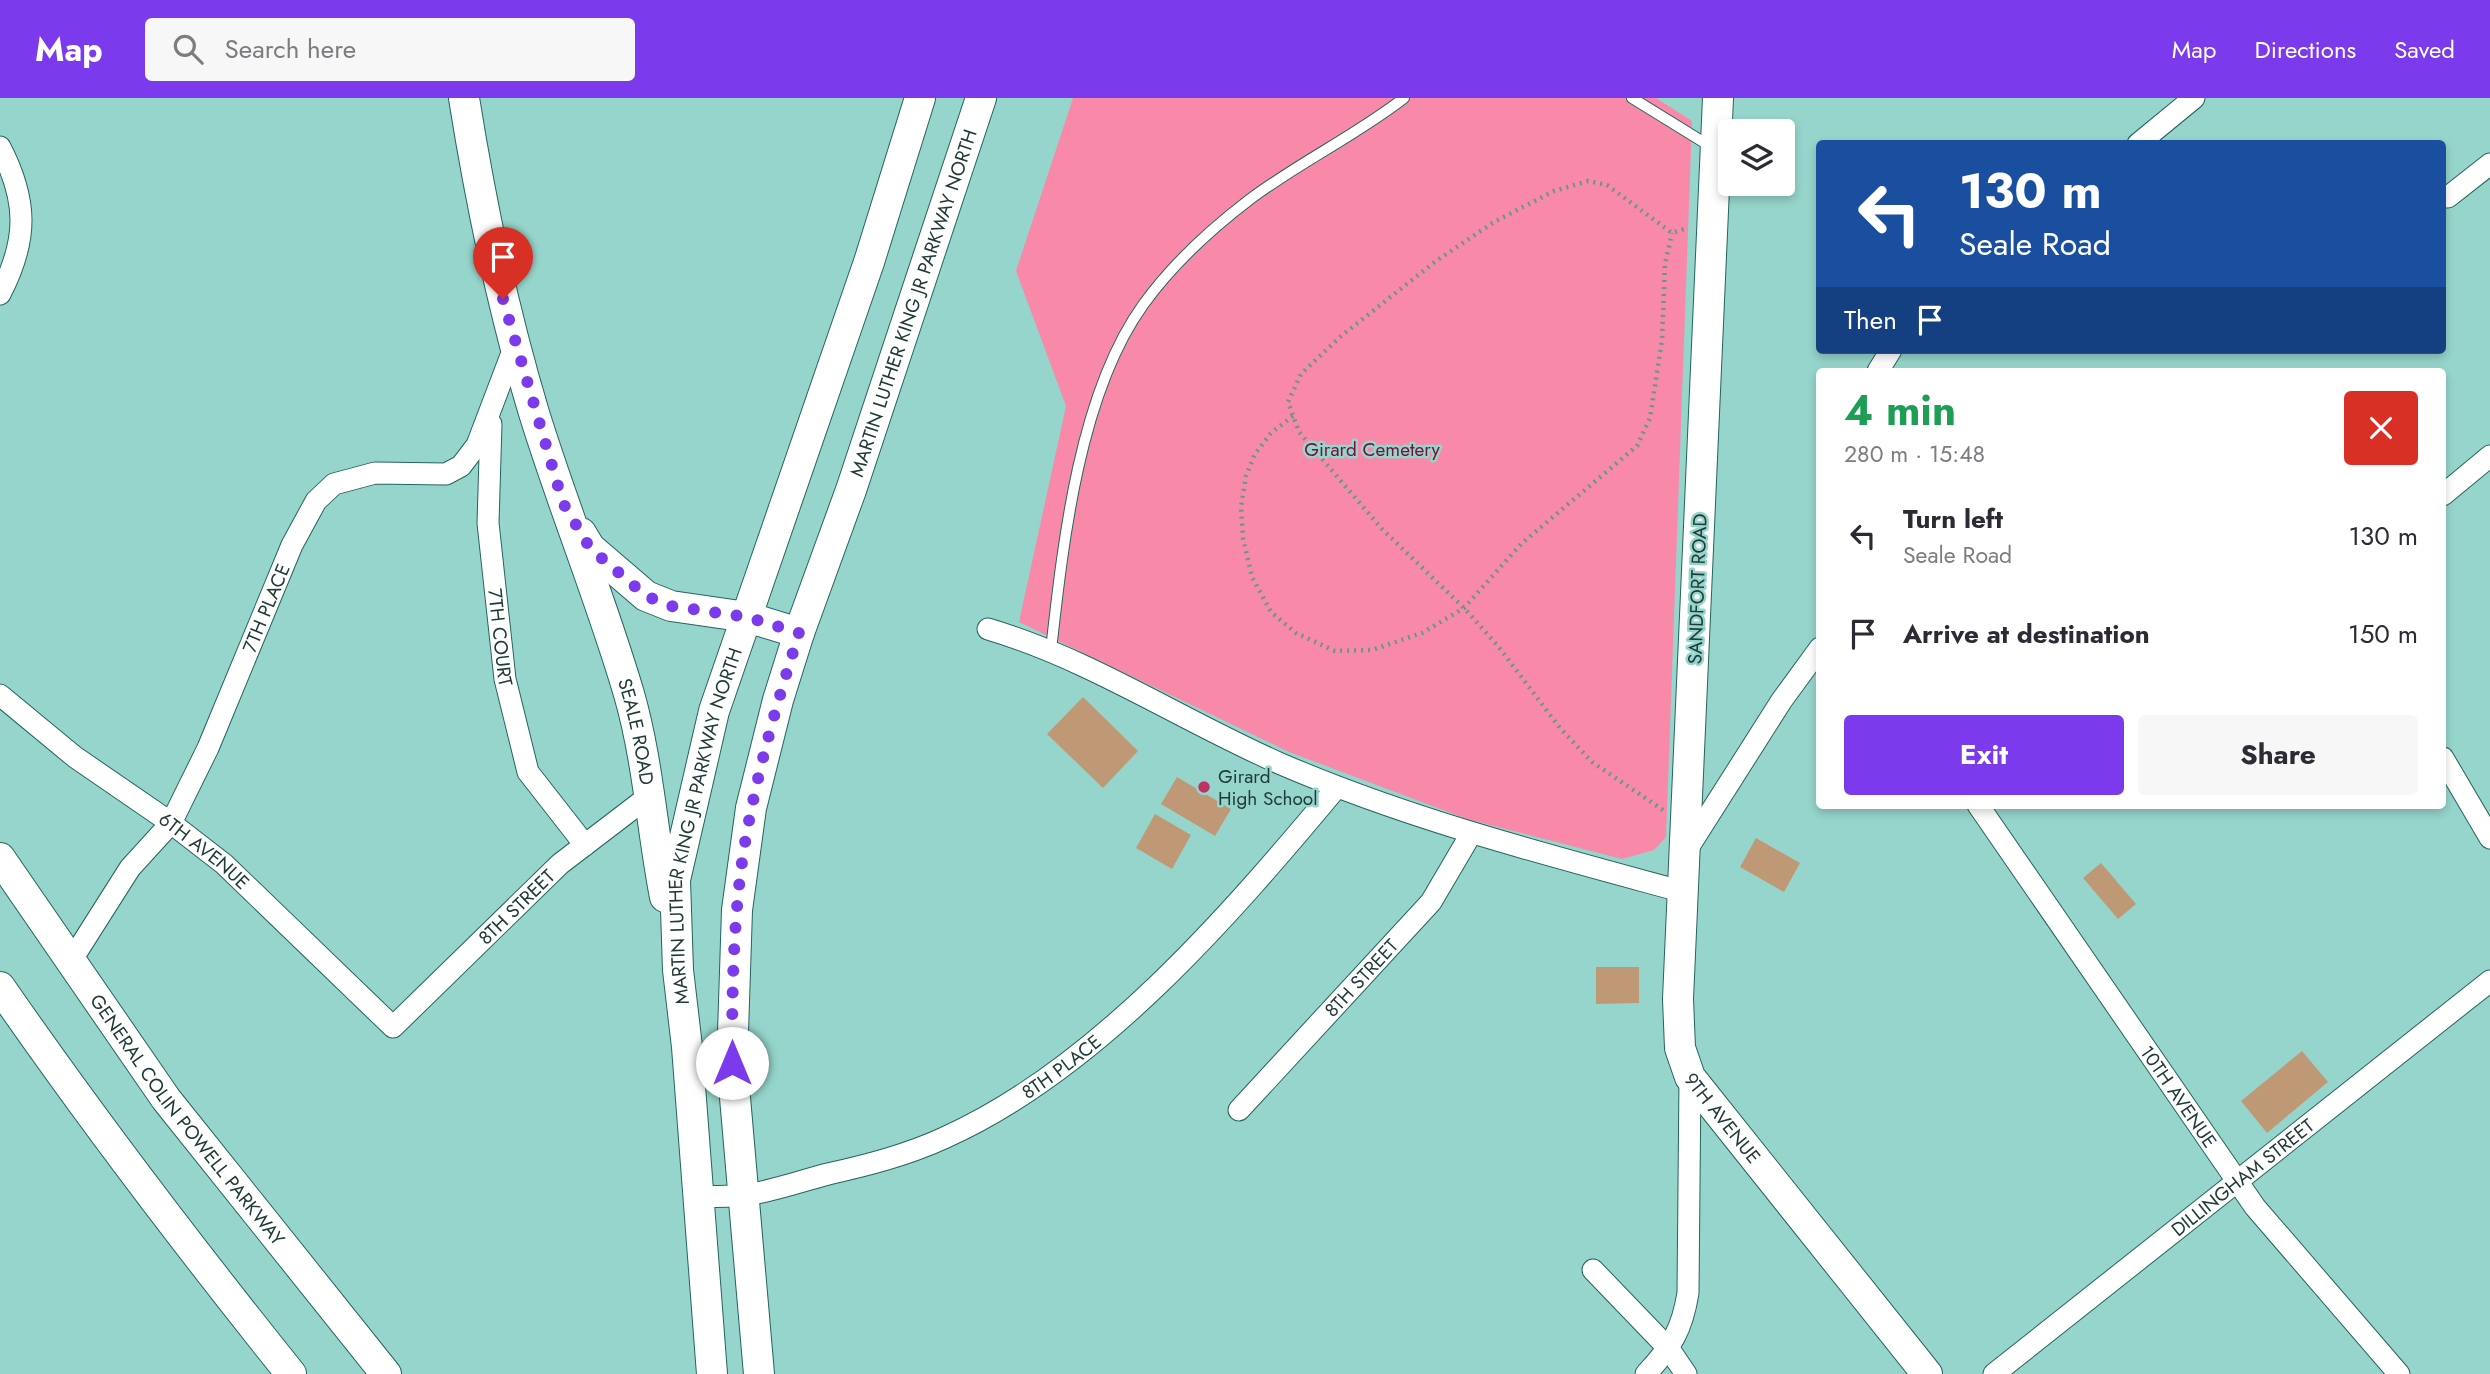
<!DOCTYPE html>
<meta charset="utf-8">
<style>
:root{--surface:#fff;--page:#f7f7f7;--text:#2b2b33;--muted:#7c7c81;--accent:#7c3aed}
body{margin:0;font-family:Jost,sans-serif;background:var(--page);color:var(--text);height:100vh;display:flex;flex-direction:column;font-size:26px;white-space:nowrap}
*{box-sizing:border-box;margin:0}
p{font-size:23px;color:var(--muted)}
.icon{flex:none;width:38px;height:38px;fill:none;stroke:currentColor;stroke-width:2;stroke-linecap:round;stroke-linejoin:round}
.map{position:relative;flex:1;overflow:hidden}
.drawer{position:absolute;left:1816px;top:270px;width:630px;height:441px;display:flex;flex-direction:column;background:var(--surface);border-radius:7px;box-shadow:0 4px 10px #0003}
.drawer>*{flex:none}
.hud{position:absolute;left:1816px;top:42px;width:630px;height:214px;border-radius:7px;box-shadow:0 4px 10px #0003;background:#1a4fa0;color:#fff;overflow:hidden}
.fabs{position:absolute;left:1718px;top:21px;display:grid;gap:14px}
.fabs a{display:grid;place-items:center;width:77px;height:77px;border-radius:7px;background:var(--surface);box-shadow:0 4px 10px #0003;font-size:35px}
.pin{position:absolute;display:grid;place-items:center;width:60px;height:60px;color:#fff;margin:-72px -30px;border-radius:50% 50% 50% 0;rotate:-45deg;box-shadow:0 0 7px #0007}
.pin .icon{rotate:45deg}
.me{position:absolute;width:77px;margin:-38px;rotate:0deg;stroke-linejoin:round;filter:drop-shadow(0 0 5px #0008)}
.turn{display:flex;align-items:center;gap:24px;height:147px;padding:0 28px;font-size:32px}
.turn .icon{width:91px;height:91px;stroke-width:2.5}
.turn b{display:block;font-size:49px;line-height:60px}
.then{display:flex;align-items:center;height:66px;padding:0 28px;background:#0003;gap:14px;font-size:26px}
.round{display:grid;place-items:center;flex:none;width:74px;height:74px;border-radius:7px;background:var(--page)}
.overview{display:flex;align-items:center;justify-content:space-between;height:119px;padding:0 28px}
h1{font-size:42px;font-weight:700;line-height:52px;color:#1e9e55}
.cta{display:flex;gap:14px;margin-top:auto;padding:14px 28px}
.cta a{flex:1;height:80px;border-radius:7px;background:var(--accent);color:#fff;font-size:28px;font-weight:700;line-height:80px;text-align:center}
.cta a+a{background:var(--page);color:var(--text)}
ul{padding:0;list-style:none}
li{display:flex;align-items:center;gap:21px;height:98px;padding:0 28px}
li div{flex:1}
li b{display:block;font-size:26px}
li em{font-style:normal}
header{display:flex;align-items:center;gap:42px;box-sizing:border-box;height:98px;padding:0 35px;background:var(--accent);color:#fff}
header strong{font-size:33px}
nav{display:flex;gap:38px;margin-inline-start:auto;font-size:24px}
.search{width:490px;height:63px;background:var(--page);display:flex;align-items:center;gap:18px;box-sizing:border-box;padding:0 24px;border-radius:7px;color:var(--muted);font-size:26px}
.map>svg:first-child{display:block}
.green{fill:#f989a8}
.building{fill:#bf9976}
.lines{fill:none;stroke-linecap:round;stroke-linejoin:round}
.lane-casing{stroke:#25645c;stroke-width:12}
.street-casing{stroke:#25645c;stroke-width:23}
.secondary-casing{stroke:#25645c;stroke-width:32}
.path{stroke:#66978f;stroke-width:4.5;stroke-dasharray:2 5;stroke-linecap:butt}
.lane{stroke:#fff;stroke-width:10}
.street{stroke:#fff;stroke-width:21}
.secondary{stroke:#fff;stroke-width:30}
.route{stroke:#7c3aed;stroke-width:12;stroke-dasharray:0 21.6}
.poi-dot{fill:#bf3265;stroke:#96d5cb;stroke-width:2.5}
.labels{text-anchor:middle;stroke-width:5;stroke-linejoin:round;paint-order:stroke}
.street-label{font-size:19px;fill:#203b37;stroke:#96d5cb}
.park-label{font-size:19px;fill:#751039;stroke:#96d5cb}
.poi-label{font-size:19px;fill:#203b37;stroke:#96d5cb;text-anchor:start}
</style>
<header>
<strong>Map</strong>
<div class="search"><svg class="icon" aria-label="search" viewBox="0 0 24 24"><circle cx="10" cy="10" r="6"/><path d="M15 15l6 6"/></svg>Search here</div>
<nav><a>Map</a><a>Directions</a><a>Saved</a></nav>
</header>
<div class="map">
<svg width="2490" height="1276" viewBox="0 0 2490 1276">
<rect width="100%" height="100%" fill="#96d5cb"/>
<polygon class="green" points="1073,0 1656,0 1692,23 1666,739 1654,752 1622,761 1467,721 1289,654 1019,524 1066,308 1016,173"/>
<g class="building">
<polygon points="1083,599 1138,653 1103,690 1047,636"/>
<polygon points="1177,679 1231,711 1215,738 1161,706"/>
<polygon points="1155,716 1191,737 1172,771 1136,750"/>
<polygon points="1756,740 1800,765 1784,794 1740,769"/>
<polygon points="2101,765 2136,806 2118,821 2083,780"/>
<polygon points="1596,869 1639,869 1639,905 1596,906"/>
<polygon points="2302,953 2328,984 2267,1035 2241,1003"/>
</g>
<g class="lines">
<g class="lane-casing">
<g id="lane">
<polyline points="1632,0 1713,50"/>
<path d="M1051,552c12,-107 28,-256 92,-345 28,-39 68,-76 106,-105 49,-37 106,-64 155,-102"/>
</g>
</g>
<g class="street-casing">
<g id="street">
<polyline points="2138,46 2194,0"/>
<path d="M0,49c28,54 28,93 0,147"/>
<polyline points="2448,99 2490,66"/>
<polyline points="1878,273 1891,252"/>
<path id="s1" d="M491,326l-3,99 17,156 23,93 57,73"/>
<polyline points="2443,397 2490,358"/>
<path d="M988,531c104,31 193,91 293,135 130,56 267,91 403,128"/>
<path id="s2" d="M0,597l75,62 96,66 53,41 169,163 167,-163 89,-68"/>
<polyline points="2443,660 2490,740"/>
<path id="s3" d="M1978,707l277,402 144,167"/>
<polyline points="1686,753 1782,602 1820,550"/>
<path id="s4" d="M71,863l59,-93 41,-45 37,-75 84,-203 24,-44 18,-17 41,-11 71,1 15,-8 16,-21 38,-100"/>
<path id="s5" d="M1239,1012l192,-208 40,-68"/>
<path id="s6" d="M698,1099c15,-1 32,0 48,-2 27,-4 55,-14 82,-21 40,-9 79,-19 116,-36 154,-69 287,-224 393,-351"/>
<polyline points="1593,1172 1669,1251 1686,1276"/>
<path d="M1646,1276c26,-28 36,-44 42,-81l2,-216"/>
<path id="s7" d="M1994,1276l496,-393"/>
</g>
</g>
<g class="secondary-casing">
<g id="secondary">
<path id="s8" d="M464,0c17,107 39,212 70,315 29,94 67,186 95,281 19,66 23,136 36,203"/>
<path id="s9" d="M1718,0l-40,901 2,49 10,29 237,297"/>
<polyline points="581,435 590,450 646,498 671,508 747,519 799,535"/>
<path id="s10" d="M0,760l166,241 220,275"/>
<path d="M0,889c92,133 190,261 291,387"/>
<path id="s11" d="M712,1276l-25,-327 -9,-77 -3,-90 39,-169 155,-449 51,-164"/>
<path id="s12" d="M759,1276l-27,-311 5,-153 14,-102 27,-108 21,-67 52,-143 130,-392"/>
</g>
</g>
<g class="path">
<polyline points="1293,318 1271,335 1255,356 1246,378 1241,409 1243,440 1252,479 1271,514 1296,535 1335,553 1372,552 1422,535 1464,510 1521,446 1637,348 1650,320 1662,242 1665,166 1672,135"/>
<polyline points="1663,712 1592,664 1560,630 1498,548 1464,510 1382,431 1299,334 1288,304 1301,276 1340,239 1436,163 1494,124 1554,93 1588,83 1607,87 1672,135 1687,130"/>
</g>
<use href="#lane" class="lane"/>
<use href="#street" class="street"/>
<use href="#secondary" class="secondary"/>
</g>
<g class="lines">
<path class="route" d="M503,201l60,204 27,45 56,48 25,10 76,11 52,16c-23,73 -44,146 -56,222 -10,69 -11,139 -11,208"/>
</g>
<circle class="poi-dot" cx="1204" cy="689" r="7"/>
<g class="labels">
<g class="street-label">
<text dy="7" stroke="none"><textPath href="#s12" startOffset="1099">MARTIN LUTHER KING JR PARKWAY NORTH</textPath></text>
<text transform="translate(1697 491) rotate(-88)" y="7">SANDFORT ROAD</text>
<text dy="7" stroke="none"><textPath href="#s4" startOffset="406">7TH PLACE</textPath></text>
<text dy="7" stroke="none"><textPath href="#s1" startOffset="214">7TH COURT</textPath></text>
<text dy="7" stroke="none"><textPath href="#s8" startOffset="658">SEALE ROAD</textPath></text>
<text dy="7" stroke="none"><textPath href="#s11" startOffset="553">MARTIN LUTHER KING JR PARKWAY NORTH</textPath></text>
<text dy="7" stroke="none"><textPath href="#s2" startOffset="257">6TH AVENUE</textPath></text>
<text dy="7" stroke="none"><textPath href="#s2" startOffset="688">8TH STREET</textPath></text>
<text dy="7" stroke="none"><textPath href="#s5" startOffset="180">8TH STREET</textPath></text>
<text dy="7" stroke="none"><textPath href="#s6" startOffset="392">8TH PLACE</textPath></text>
<text dy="7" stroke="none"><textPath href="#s3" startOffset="354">10TH AVENUE</textPath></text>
<text dy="7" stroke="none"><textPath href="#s10" startOffset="322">GENERAL COLIN POWELL PARKWAY</textPath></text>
<text dy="7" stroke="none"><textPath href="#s9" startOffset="1034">9TH AVENUE</textPath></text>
<text dy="7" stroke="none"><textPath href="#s7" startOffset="317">DILLINGHAM STREET</textPath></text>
</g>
<g class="park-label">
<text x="1372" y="358">Girard Cemetery</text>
</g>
<g class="poi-label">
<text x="1218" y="685">Girard<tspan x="1218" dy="22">High School</tspan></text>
</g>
</g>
</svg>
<div class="fabs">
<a><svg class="icon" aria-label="layers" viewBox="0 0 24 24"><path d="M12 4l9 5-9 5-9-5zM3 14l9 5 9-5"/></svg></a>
</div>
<div class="pin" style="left:503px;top:201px;background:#d93025"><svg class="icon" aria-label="arrive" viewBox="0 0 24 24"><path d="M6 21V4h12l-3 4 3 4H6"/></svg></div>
<svg class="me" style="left:732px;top:965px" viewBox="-20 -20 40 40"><circle r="19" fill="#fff"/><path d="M0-13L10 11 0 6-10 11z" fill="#7c3aed"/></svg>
<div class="hud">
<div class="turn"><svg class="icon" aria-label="left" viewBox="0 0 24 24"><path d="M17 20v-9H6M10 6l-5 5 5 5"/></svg><div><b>130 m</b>Seale Road</div></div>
<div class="then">Then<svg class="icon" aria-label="arrive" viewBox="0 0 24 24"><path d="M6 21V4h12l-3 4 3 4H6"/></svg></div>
</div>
<section class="drawer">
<div class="overview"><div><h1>4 min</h1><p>280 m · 15:48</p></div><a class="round" style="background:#d93025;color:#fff"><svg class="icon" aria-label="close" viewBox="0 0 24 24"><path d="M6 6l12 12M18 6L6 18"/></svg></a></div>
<ul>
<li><svg class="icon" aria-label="left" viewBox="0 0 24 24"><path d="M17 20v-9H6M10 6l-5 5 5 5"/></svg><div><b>Turn left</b><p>Seale Road</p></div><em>130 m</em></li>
<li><svg class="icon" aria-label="arrive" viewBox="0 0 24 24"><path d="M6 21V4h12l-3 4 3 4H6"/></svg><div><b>Arrive at destination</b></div><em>150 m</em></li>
</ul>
<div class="cta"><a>Exit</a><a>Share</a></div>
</section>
</div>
